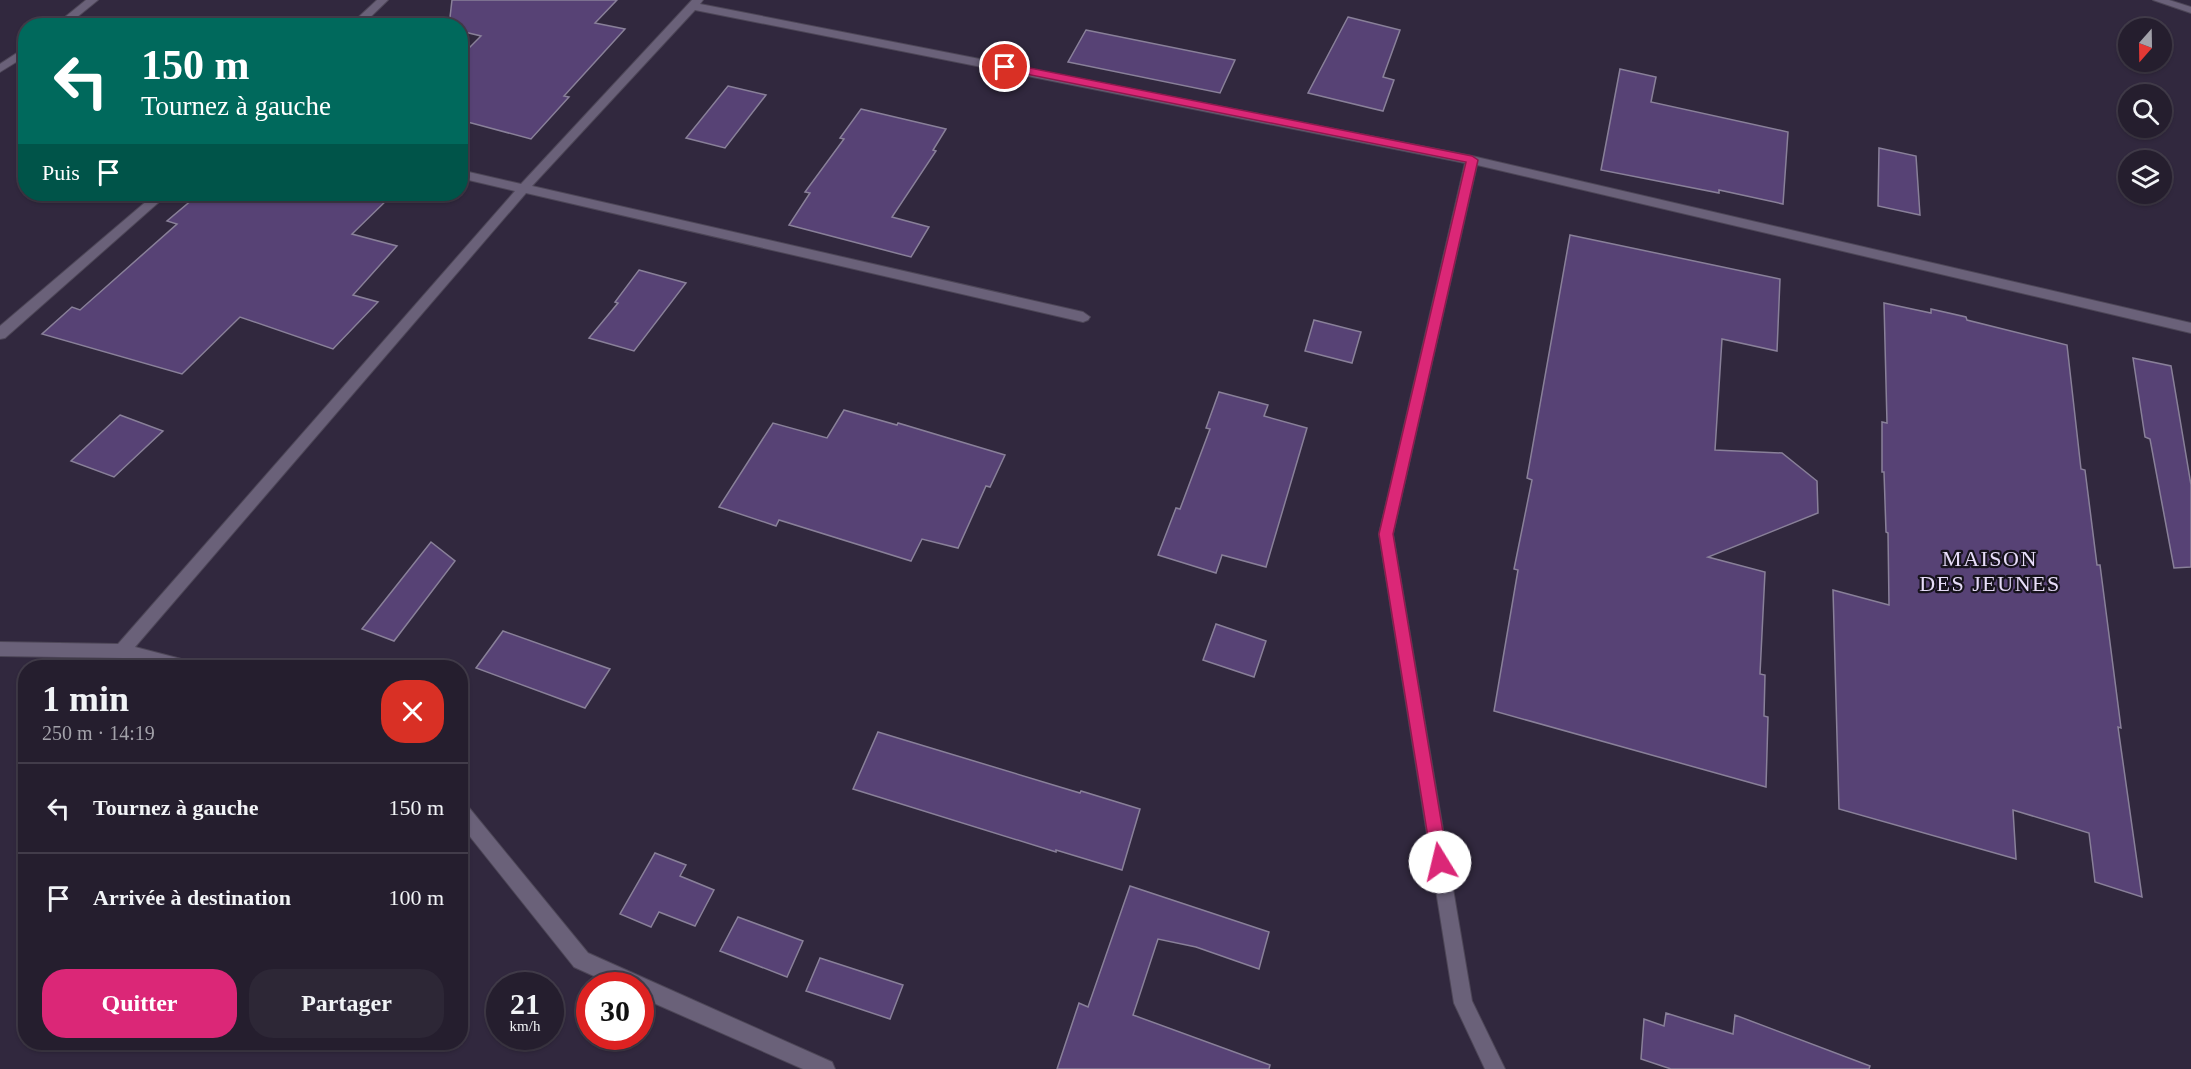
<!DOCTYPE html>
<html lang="fr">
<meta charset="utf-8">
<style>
:root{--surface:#251e2e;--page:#2d2736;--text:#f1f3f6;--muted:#a3a2aa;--line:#423c4a;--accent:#db2777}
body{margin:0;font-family:"Times New Roman",serif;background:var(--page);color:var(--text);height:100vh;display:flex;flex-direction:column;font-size:22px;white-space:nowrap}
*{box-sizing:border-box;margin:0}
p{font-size:20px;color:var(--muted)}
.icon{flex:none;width:33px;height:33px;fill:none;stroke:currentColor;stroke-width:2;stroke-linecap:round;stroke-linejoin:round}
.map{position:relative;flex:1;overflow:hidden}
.panel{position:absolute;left:18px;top:660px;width:450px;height:390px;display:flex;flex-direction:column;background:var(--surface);border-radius:24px;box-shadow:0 2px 4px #0004,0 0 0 2px var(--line)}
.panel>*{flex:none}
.banner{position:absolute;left:18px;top:18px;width:450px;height:183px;border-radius:24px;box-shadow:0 2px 4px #0004,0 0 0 2px var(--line);background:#00695c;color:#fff;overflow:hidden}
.needle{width:39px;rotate:200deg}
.controls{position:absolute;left:2118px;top:18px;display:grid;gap:12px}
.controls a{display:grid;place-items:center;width:54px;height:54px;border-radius:50%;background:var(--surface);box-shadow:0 2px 4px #0004,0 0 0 2px var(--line);font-size:30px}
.speed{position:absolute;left:486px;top:972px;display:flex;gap:12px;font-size:30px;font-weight:700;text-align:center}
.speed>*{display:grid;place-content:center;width:78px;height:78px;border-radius:50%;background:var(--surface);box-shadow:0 2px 4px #0004,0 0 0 2px var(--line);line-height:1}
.speed small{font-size:15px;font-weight:400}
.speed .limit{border:9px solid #d22;background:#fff;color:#111}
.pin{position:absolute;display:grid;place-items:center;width:51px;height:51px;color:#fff;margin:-26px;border:3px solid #fff;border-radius:50%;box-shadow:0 2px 6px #0007}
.me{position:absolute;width:66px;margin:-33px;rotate:351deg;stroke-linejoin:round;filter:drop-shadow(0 0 4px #0008)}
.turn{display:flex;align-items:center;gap:21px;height:126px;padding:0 24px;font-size:27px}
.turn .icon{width:78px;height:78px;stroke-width:2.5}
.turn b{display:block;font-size:42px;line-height:51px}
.then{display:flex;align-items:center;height:57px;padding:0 24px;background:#0003;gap:12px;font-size:22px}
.round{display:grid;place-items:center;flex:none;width:63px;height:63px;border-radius:24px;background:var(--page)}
.overview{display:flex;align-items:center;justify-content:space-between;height:102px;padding:0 24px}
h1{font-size:36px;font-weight:700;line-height:45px}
.primary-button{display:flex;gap:12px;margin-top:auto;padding:12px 24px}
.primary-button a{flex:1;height:69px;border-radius:24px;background:var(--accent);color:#fff;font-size:24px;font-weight:700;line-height:69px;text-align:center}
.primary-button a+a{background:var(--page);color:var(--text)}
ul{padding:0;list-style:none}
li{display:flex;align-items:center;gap:18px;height:90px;padding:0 24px;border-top:2px solid var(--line)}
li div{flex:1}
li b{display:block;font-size:22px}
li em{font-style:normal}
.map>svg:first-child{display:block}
.building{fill:#574275;stroke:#898099;stroke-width:1.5}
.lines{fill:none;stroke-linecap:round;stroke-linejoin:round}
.minor-casing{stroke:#4d4657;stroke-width:2}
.minor{fill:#6a6179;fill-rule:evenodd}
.route{fill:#db2777;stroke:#8e194d;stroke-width:1.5}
.labels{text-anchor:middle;stroke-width:4.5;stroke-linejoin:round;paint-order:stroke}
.quarter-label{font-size:22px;letter-spacing:1.5px;fill:#e8ddf9;stroke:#17131d}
</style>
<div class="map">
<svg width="2191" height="1069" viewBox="0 0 2191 1069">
<rect width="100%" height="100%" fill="#31283e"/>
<g class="building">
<polygon points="452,0 617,0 595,23 625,29 564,96 569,97 531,139 460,120 460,57 481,36 460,31 460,26 449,26"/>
<polygon points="1348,17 1400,30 1383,77 1394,80 1383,111 1308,93"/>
<polygon points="1086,30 1235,60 1220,93 1068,62"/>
<polygon points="1620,69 1656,77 1651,102 1788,132 1783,204 1719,190 1719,193 1601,170"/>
<polygon points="728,86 766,95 725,148 686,138"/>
<polygon points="861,109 946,129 933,150 936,151 892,217 929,227 911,257 789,225 810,193 805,192 844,139 840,138"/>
<polygon points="1879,148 1916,156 1920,215 1878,206"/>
<polygon points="199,194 393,194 352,234 397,246 353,295 378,302 333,349 240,317 182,374 42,334 72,307 80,310 177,224 167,221"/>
<polygon points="1570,235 1780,279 1777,351 1722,339 1715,450 1782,453 1817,481 1818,513 1708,557 1765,572 1760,674 1765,675 1764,716 1768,717 1766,787 1494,711 1518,570 1514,569 1532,480 1527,478"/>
<polygon points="639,270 686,283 634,351 589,338 618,303 615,302"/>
<polygon points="1884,303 1931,313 1931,309 1966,317 1967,320 2067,345 2081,469 2085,470 2097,565 2100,565 2121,728 2118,727 2142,897 2095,882 2089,833 2013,810 2016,859 1839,809 1833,590 1889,605 1888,533 1886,532 1884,472 1882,472 1882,422 1887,423"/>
<polygon points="1314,320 1361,332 1352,363 1305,351"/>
<polygon points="2133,358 2171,366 2191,485 2191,567 2174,568 2150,439 2145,437"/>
<polygon points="1219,392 1268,405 1264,416 1307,428 1266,567 1222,555 1216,573 1158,555 1176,508 1180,509 1210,429 1206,428"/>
<polygon points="844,410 897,425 898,423 1005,455 990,487 986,486 958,548 922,539 911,561 779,520 776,526 719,507 773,423 827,438"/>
<polygon points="120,415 163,431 114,477 71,461"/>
<polygon points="431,542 455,561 394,641 362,629"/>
<polygon points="1216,624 1266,641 1254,677 1203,660"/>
<polygon points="503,631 610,669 585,708 476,668"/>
<polygon points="878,732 1080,793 1081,791 1140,809 1122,870 1056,850 1056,852 853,789"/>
<polygon points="655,853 686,865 680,876 714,890 695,926 659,912 651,927 620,914"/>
<polygon points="1130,886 1269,932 1259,969 1196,947 1158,939 1133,1015 1270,1065 1269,1069 1057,1069 1079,1003 1088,1007"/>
<polygon points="738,917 803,941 787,977 720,951"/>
<polygon points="820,958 903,985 890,1019 806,991"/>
<polygon points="1666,1013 1733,1034 1735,1015 1870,1066 1869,1069 1671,1069 1641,1059 1644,1019 1664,1026"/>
</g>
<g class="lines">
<g class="minor-casing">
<g id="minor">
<polygon points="86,0 98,0 66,26 54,26"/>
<polygon points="377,0 388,0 361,26 349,26"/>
<polygon points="692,0 703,0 700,4 1472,156 2191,323 2191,333 1477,165 1393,534 1472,1001 1505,1069 1485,1069 1454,1003 1379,534 1465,163 695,10 532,186 1083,312 1090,317 1088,320 1083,322 526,193 135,647 189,661 195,663 197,668 159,668 122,658 0,656 0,642 118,644 515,191 460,178 460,170 521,184"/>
<polygon points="2153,0 2169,0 2191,7 2191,13"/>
<polygon points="26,47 26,56 0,72 0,64"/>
<polygon points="155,194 168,194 5,338 0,339 0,326"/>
<polygon points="460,802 466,804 588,953 832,1062 835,1069 803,1069 640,997 640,986 616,986 574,967 460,824"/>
</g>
</g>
<use href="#minor" class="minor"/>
</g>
<polygon class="route" points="1005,63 1472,156 1478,160 1393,534 1448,862 1446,868 1440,870 1434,868 1432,862 1379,534 1466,162 1001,69 1001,64"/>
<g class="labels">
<g class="quarter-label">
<text x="1990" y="566">MAISON<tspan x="1990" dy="25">DES JEUNES</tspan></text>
</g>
</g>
</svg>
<div class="controls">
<a><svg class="needle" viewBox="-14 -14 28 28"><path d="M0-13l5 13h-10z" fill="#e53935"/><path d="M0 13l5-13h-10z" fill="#a3a2aa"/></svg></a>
<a><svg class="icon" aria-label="search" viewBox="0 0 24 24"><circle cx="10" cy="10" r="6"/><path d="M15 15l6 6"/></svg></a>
<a><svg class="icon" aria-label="layers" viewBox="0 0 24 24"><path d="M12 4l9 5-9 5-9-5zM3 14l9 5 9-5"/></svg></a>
</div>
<div class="speed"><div>21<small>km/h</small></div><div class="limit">30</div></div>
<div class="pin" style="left:1005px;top:67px;background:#d93025"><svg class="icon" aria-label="arrive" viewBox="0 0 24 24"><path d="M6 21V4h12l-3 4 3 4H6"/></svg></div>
<svg class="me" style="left:1440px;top:862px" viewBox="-20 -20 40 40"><circle r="19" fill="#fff"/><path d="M0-13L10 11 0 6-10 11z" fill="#db2777"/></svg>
<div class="banner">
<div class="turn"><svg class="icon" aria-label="left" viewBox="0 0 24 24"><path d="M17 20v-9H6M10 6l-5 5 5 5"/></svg><div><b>150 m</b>Tournez à gauche</div></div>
<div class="then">Puis<svg class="icon" aria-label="arrive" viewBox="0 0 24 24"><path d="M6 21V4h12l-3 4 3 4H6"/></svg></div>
</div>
<section class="panel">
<div class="overview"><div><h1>1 min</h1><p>250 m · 14:19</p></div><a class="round" style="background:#d93025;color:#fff"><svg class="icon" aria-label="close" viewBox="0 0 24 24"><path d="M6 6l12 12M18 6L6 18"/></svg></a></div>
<ul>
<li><svg class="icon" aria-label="left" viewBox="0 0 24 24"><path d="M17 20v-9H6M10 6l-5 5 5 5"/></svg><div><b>Tournez à gauche</b></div><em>150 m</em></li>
<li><svg class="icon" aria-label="arrive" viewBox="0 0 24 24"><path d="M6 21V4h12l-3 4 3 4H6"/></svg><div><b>Arrivée à destination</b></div><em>100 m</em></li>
</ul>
<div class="primary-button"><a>Quitter</a><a>Partager</a></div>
</section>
</div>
